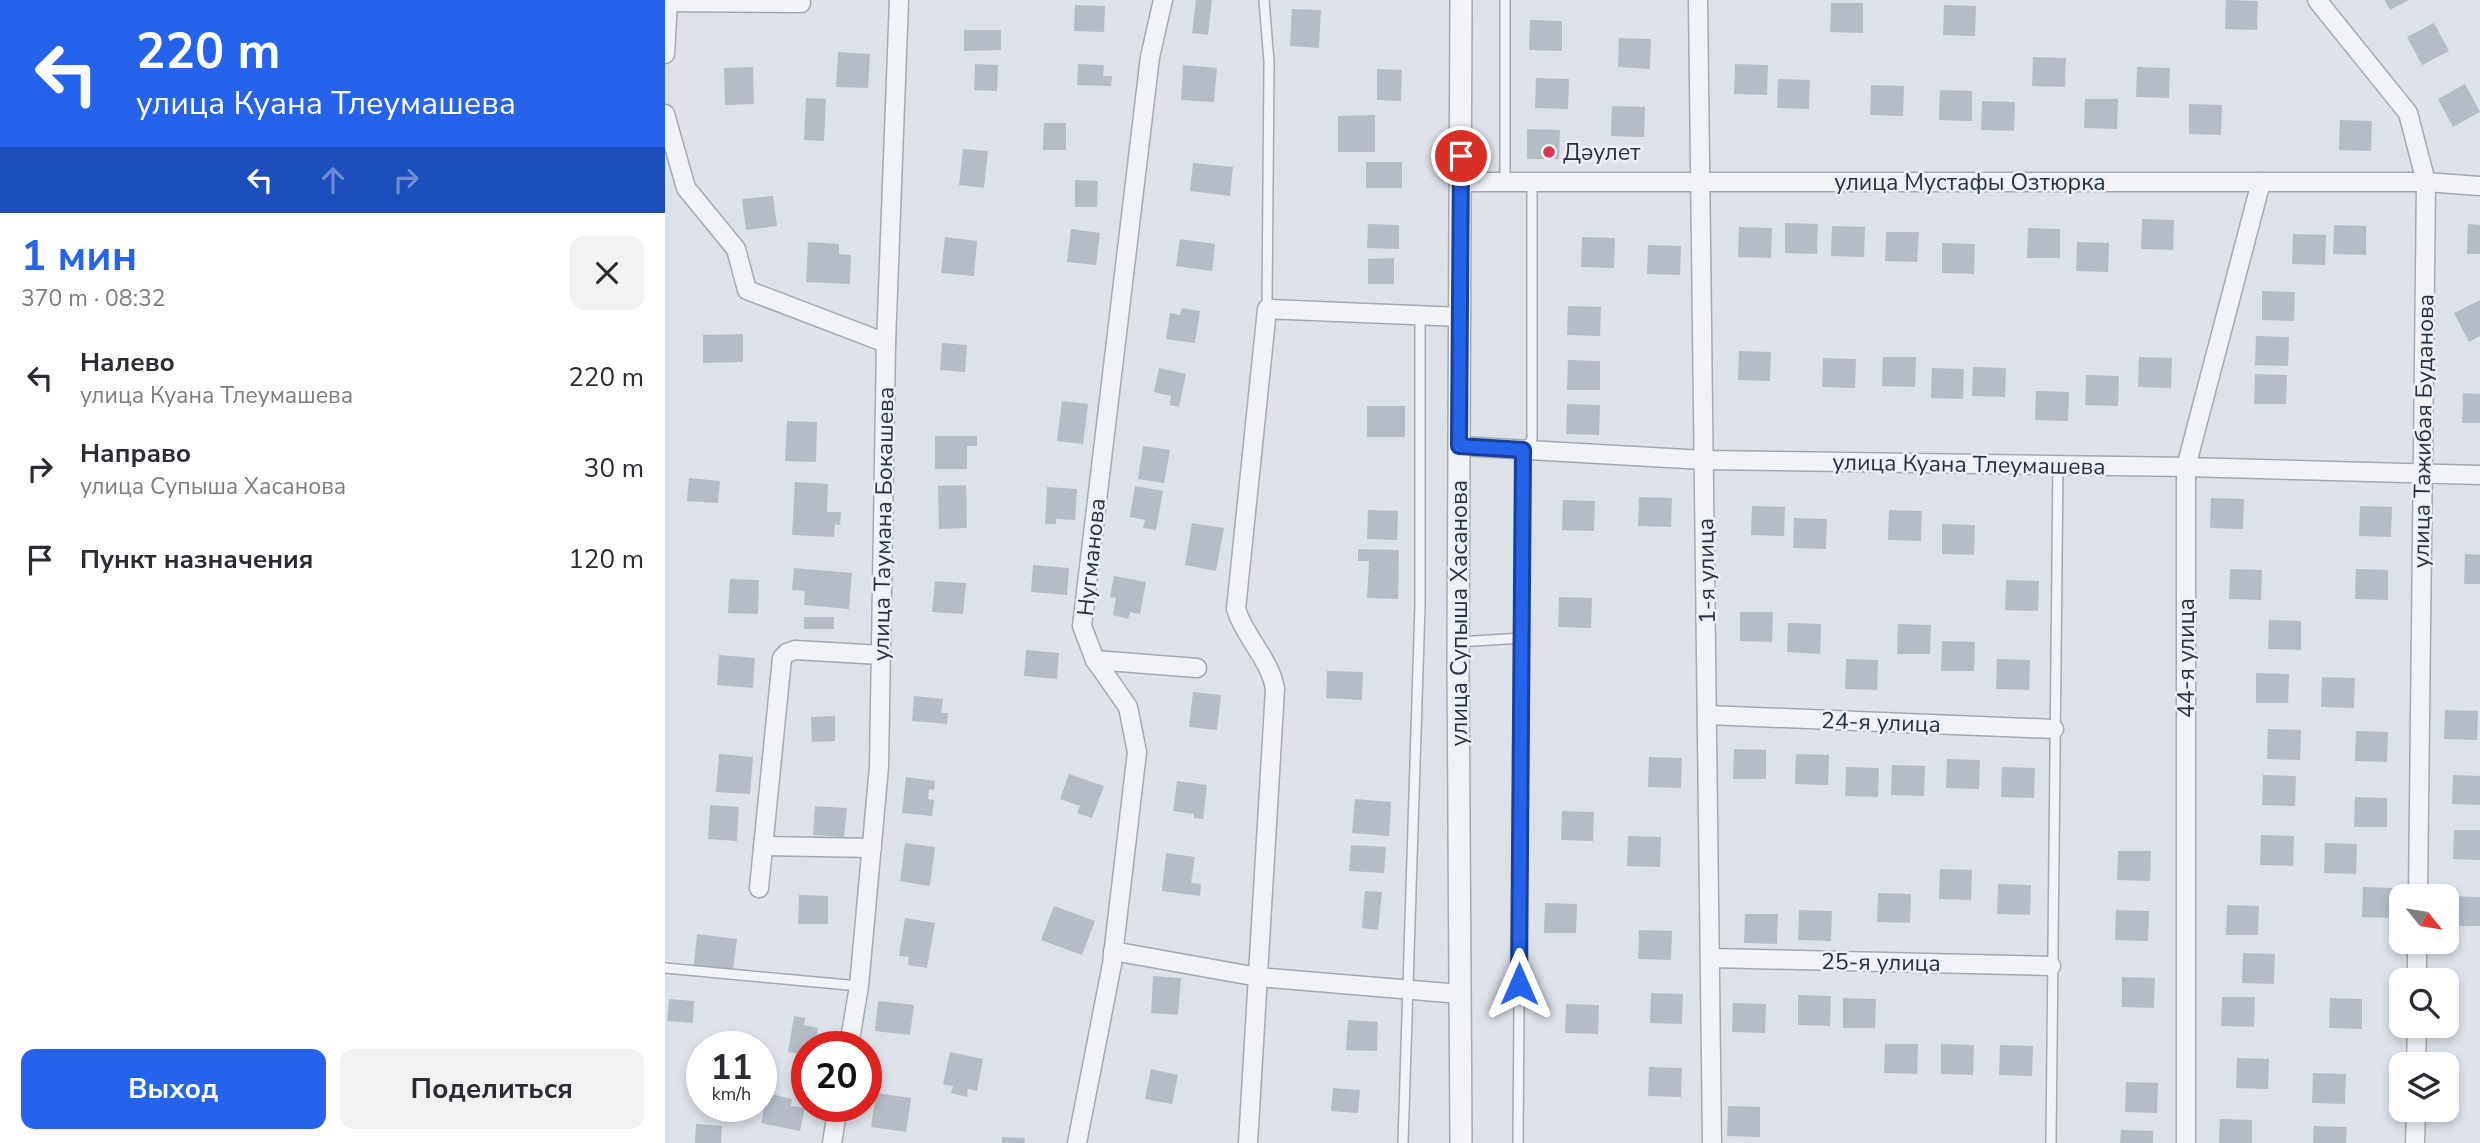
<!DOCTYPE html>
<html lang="ru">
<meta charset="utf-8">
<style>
:root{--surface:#fff;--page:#f2f2f3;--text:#2b2b33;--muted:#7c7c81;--accent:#2563eb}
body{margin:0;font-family:"Nunito Sans",sans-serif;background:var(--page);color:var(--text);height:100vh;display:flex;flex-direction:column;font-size:26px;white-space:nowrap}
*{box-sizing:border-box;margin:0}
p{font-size:23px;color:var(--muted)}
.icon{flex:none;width:38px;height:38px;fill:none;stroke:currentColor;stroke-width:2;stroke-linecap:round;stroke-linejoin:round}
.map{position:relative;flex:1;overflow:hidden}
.details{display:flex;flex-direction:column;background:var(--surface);width:665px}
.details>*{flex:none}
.guide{background:#2563eb;color:#fff;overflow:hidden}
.needle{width:46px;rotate:120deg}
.buttons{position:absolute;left:1724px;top:884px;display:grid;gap:14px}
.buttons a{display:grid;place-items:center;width:70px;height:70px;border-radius:14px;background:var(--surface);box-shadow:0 4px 10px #0003;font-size:35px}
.speed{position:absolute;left:21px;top:1031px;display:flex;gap:14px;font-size:35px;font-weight:700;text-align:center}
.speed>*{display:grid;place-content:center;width:91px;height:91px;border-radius:50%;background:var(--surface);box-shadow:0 4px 10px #0003;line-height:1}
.speed small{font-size:18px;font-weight:400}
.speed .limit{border:10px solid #d22;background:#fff;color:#111}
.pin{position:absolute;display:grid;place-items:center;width:60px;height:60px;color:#fff;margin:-30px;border:4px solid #fff;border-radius:50%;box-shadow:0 2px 7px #0007}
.me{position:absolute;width:77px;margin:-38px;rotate:0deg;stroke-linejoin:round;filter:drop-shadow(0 0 5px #0008)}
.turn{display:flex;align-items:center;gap:24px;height:147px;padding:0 21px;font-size:32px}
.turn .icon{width:91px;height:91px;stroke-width:2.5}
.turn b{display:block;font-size:49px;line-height:60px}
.lanes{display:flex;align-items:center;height:66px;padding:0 21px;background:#0003;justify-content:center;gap:35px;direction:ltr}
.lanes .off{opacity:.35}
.round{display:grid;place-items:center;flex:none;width:74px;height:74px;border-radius:14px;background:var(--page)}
.summary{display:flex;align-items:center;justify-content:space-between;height:119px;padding:0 21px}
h1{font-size:42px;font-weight:700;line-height:52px;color:var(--accent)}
.cta{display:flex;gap:14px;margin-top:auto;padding:14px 21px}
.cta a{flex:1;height:80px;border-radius:14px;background:var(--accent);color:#fff;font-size:28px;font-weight:700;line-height:80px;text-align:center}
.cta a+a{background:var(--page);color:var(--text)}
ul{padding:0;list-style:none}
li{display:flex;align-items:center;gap:21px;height:91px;padding:0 21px}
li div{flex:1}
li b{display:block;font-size:26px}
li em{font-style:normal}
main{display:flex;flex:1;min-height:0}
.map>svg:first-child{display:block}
.building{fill:#b4bcc6}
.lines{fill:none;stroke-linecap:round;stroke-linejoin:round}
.service-casing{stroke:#a2a9b3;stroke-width:12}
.minor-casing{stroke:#a2a9b3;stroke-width:21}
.tertiary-casing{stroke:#a2a9b3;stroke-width:24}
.service{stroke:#f1f3f7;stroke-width:9}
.minor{stroke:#f1f3f7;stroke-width:18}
.tertiary{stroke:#f1f3f7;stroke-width:21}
.route-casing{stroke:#184099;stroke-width:18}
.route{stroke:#2563eb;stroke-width:12}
.poi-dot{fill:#da3657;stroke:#edf1f6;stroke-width:2.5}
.labels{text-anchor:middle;stroke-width:5;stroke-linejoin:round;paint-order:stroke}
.poi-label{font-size:23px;fill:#253141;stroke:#edf1f6;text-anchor:start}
.street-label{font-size:23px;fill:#253141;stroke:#edf1f6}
</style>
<main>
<section class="details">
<div class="guide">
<div class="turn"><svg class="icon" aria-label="left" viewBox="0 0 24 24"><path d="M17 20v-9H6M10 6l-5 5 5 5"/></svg><div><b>220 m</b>улица Куана Тлеумашева</div></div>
<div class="lanes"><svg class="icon" aria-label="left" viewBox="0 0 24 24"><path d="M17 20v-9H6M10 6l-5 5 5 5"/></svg><svg class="icon off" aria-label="ahead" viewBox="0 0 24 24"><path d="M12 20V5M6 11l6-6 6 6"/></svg><svg class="icon off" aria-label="right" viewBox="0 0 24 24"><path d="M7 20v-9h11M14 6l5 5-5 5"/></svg></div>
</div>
<div class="summary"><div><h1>1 мин</h1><p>370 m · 08:32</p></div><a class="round"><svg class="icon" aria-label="close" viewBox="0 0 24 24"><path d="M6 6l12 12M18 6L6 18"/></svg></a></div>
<ul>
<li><svg class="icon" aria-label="left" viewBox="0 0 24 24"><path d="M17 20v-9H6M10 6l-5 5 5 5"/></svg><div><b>Налево</b><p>улица Куана Тлеумашева</p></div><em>220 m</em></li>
<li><svg class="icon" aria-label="right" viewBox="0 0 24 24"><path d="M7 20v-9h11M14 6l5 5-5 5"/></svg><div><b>Направо</b><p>улица Супыша Хасанова</p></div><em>30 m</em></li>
<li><svg class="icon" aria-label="arrive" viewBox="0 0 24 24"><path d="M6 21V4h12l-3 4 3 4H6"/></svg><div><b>Пункт назначения</b></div><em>120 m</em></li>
</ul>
<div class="cta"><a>Выход</a><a>Поделиться</a></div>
</section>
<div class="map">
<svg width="1815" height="1143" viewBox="0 0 1815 1143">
<rect width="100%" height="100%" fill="#dde2e9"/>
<g class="building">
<polygon points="531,0 547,0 543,35 527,33"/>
<polygon points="1561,0 1593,1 1592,30 1560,29"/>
<polygon points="1720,0 1744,0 1725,10"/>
<polygon points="1166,3 1198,3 1198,33 1165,32"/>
<polygon points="410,5 440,6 439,32 409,31"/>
<polygon points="1279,5 1311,6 1310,36 1278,35"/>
<polygon points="627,9 656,10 654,48 625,46"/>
<polygon points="865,20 897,21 897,51 864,50"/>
<polygon points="1769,23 1784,51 1757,65 1742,37"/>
<polygon points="299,30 336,30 336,50 299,51"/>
<polygon points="954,38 986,39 985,69 953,67"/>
<polygon points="173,52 205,54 203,88 171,87"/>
<polygon points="1368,57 1401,58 1400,87 1367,86"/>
<polygon points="310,64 333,65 332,91 309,90"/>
<polygon points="413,64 439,65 438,76 447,76 446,86 412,85"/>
<polygon points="1070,64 1103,65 1102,95 1069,94"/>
<polygon points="518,65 552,68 549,102 516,100"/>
<polygon points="88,67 89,104 60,105 59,68"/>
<polygon points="1472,67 1505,68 1504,98 1471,97"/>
<polygon points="712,69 737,70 736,101 712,100"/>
<polygon points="871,78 904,79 903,109 870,108"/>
<polygon points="1113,79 1145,80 1144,109 1112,108"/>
<polygon points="1800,84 1815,112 1788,127 1773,99"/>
<polygon points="1206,85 1239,86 1238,116 1205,115"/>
<polygon points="1275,90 1307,91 1307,121 1274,120"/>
<polygon points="141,98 161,99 159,141 139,140"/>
<polygon points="1420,99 1453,99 1452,129 1419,128"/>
<polygon points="1317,101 1350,102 1349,131 1316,130"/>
<polygon points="1524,104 1557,105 1556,135 1524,134"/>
<polygon points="947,106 980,107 979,137 946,136"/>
<polygon points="710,115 710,152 673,152 673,116"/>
<polygon points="1675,120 1707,121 1706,151 1674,150"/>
<polygon points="379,123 401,123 401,150 378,150"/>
<polygon points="862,129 895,130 894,159 862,159"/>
<polygon points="298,149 323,151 319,188 294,185"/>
<rect x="701" y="162" width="36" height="26"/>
<polygon points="528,163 568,167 565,196 525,191"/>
<polygon points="410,180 433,181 432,207 410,207"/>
<polygon points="108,196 112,226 81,230 77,199"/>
<polygon points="1477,219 1509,220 1508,250 1476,249"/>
<polygon points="1120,223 1153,224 1152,254 1120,253"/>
<polygon points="703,224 734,225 734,249 702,248"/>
<polygon points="1803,224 1815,225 1815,254 1802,254"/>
<polygon points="1669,225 1701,226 1701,255 1668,254"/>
<polygon points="1167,226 1200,227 1199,257 1166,256"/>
<polygon points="1074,227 1107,228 1106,258 1073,257"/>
<polygon points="1363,228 1395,229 1395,258 1362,258"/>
<polygon points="406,229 435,233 431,265 402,262"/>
<polygon points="1221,232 1254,232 1252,262 1220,261"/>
<polygon points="1628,234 1661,235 1660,265 1627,264"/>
<polygon points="280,237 312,241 309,276 276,273"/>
<polygon points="917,237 950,238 949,268 916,267"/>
<polygon points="515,239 550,244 547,271 511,266"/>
<polygon points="143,242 174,244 174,254 186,255 185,284 141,282"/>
<polygon points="1412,242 1444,243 1443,272 1411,271"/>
<polygon points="1277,243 1310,244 1309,274 1277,273"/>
<polygon points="983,245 1016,246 1015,275 982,274"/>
<polygon points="729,258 729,284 703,284 703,259"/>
<polygon points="1597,291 1630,292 1629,321 1597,320"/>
<polygon points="1815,300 1815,336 1804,342 1789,313"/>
<polygon points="903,306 936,307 935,336 902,335"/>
<polygon points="517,308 535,311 530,343 501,339 505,313 515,315"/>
<polygon points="78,334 78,362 38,363 38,335"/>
<polygon points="1591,336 1624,337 1623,366 1590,365"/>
<polygon points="277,343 302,345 300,372 275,370"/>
<polygon points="1074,351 1106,352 1105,381 1073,380"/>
<polygon points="1218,357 1251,357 1250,387 1217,386"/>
<polygon points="1474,357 1507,358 1506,388 1473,387"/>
<polygon points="1158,358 1191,359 1190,388 1157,387"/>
<polygon points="903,360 935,361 935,390 902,390"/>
<polygon points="1308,367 1341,368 1340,397 1307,396"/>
<polygon points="494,368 521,374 514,407 505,405 506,396 489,392"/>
<polygon points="1267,368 1299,369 1298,399 1266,398"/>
<polygon points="1590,374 1622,375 1621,404 1589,404"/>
<polygon points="1421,375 1454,376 1453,406 1420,405"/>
<polygon points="1371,391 1404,392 1403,421 1370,420"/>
<polygon points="1798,393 1815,394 1815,423 1797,423"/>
<polygon points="397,401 423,404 418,444 392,441"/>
<polygon points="902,404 935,405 934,435 901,434"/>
<rect x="702" y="406" width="38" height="31"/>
<polygon points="122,421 152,422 151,462 120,461"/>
<polygon points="270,436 312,436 312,446 302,446 302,469 270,469"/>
<polygon points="478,446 505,450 499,483 473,479"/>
<polygon points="24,478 55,481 53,503 22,501"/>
<polygon points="130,482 163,484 162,512 176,512 175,525 170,524 169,537 127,535"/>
<polygon points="301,485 302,528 274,529 273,486"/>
<polygon points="470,486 498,491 491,530 478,528 480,520 465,517"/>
<polygon points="382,487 412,489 410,520 391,519 391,524 380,524"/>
<polygon points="974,497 1007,498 1006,527 973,526"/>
<polygon points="1546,498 1579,499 1578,529 1545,528"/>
<polygon points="898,500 930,501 929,531 897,530"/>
<polygon points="1087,506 1120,507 1119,536 1086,535"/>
<polygon points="1695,506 1727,507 1726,537 1694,536"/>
<polygon points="703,510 733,511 732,540 702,539"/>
<polygon points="1224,510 1257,511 1256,541 1223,540"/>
<polygon points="1129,518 1162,519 1161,549 1128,548"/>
<polygon points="527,523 559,528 551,571 520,565"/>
<polygon points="1277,524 1310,525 1309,555 1277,554"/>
<polygon points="693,549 734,550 733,599 702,598 704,561 693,561"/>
<polygon points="1800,554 1815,555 1815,584 1799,584"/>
<polygon points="368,565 404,568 402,595 366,592"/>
<polygon points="129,568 187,573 184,609 139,605 140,591 127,590"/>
<polygon points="1565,569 1597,570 1596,600 1564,599"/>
<polygon points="1691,569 1723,570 1723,600 1690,599"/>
<polygon points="449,576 481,582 475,614 465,612 463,619 448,615 451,598 445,597"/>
<polygon points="65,579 94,580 93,614 63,613"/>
<polygon points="1341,580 1374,581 1373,611 1340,610"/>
<polygon points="270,581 301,583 298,614 267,612"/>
<polygon points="894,597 927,598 926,628 893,627"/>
<polygon points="1075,612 1108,612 1107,642 1075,641"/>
<rect x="139" y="617" width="30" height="12"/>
<polygon points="1604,620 1636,621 1636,650 1603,649"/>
<polygon points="1123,623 1156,624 1155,654 1122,652"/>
<polygon points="1233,624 1266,625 1265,654 1232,654"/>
<polygon points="1277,641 1310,642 1309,671 1276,671"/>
<polygon points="361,650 394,653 392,679 359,676"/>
<polygon points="54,655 90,658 88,688 52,685"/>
<polygon points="1181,659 1213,660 1212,690 1180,689"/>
<polygon points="1332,659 1365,660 1364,690 1331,689"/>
<polygon points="662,671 698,672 697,700 661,698"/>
<polygon points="1591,673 1624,674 1623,703 1591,703"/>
<polygon points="1657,677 1690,678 1689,708 1656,707"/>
<polygon points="528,692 556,695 552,730 524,727"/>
<polygon points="249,696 278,699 276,713 283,713 282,724 247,721"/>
<polygon points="1780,710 1813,711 1812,740 1779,739"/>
<polygon points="170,716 170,741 147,742 146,717"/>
<polygon points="1603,729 1636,730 1635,760 1602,759"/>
<polygon points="1691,731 1723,732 1722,762 1690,761"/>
<polygon points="1069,749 1101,750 1101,779 1068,779"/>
<polygon points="54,754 88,757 85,794 51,792"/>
<polygon points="1131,754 1164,755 1163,785 1130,784"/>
<polygon points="984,757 1017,758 1016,788 983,787"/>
<polygon points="1282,759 1315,760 1314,789 1281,788"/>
<polygon points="1227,765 1260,766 1259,796 1226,795"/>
<polygon points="1181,767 1214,768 1213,797 1180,796"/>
<polygon points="1337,767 1370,768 1369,798 1336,797"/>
<polygon points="404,774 439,786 427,818 412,813 415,806 395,799"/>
<polygon points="1598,775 1631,776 1630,806 1597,805"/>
<polygon points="1788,775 1815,776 1815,805 1787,804"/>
<polygon points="241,777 270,781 269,790 264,789 263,799 269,800 267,816 237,813"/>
<polygon points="512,781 542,785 538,819 529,818 529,814 508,811"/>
<polygon points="1690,797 1722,798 1722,827 1689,827"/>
<polygon points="690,799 726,802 724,836 687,833"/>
<polygon points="45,805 74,807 72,841 43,839"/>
<polygon points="150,806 182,808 179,837 148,835"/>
<polygon points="897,811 929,812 928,841 896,840"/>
<polygon points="1789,830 1815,830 1815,860 1788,859"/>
<polygon points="1596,835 1629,836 1628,866 1595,865"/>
<polygon points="963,836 996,837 995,867 962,866"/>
<polygon points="240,843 270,847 265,886 235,881"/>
<polygon points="1660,843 1692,844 1691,874 1659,873"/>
<polygon points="686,845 721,847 719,873 684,871"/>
<polygon points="1453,851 1486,851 1485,881 1452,880"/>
<polygon points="501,853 530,857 526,883 536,884 535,896 497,891"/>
<polygon points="1275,869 1307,870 1306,900 1274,899"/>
<polygon points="1333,884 1366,885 1365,915 1332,914"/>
<polygon points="1698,887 1730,888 1730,918 1697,917"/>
<polygon points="700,891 717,892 713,930 697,928"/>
<polygon points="1213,893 1246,894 1245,923 1212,922"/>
<polygon points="134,895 163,896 163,924 133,924"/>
<polygon points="1785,896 1815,897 1815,926 1784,926"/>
<polygon points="880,903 912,904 911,933 879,933"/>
<polygon points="1562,905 1594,906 1593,935 1561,935"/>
<polygon points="389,906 430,921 417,955 376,940"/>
<polygon points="1134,910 1167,911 1166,941 1133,940"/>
<polygon points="1451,910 1484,911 1483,941 1450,940"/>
<polygon points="1080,914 1113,914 1112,944 1079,943"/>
<polygon points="240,918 270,923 262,968 243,965 244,957 234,956"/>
<polygon points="974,930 1007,931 1006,960 973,959"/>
<polygon points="32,934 72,939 68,970 29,965"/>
<polygon points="1578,953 1610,954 1609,984 1577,983"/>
<polygon points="488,976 516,978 513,1015 486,1013"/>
<polygon points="1457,977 1490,978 1489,1008 1457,1007"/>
<polygon points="986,993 1018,994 1017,1024 985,1023"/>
<polygon points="1133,995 1166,996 1165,1026 1133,1025"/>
<polygon points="1557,997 1590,997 1589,1027 1556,1026"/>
<polygon points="1178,998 1211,999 1210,1028 1178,1028"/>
<polygon points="1665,998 1697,999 1697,1029 1664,1028"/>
<polygon points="4,999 29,1001 28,1023 2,1021"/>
<polygon points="213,1001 249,1005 245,1035 210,1031"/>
<polygon points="1068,1003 1101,1004 1100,1033 1067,1032"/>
<polygon points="901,1004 934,1005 933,1034 900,1033"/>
<polygon points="129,1016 140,1018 139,1025 153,1028 150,1046 142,1046 142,1055 123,1052"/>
<polygon points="683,1020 713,1022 712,1051 681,1050"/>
<polygon points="1220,1044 1253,1044 1252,1074 1219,1073"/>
<polygon points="1276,1044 1309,1045 1308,1075 1276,1074"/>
<polygon points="1335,1045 1368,1046 1367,1076 1334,1075"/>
<polygon points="285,1052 318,1059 312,1091 303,1089 302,1097 286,1093 288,1086 278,1084"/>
<polygon points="1572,1058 1604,1059 1603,1089 1571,1088"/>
<polygon points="984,1067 1017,1068 1016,1097 983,1096"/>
<polygon points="486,1069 513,1075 507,1104 480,1099"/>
<polygon points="1648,1073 1681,1074 1680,1104 1647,1103"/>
<polygon points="1461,1082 1493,1083 1492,1113 1460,1112"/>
<polygon points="668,1088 695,1090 693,1113 666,1111"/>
<polygon points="102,1093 127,1099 126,1106 140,1108 135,1131 96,1123"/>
<polygon points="211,1093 246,1098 241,1132 206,1127"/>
<polygon points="1063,1106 1095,1107 1095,1137 1062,1136"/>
<polygon points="1555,1119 1587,1120 1587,1143 1554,1143"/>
<polygon points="31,1124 57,1126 56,1143 30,1143"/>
<polygon points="1649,1126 1682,1127 1681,1143 1648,1143"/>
<polygon points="1456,1130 1488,1131 1488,1143 1455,1143"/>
<polygon points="337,1137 360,1138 359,1143 337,1143"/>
</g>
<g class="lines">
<g class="service-casing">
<g id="service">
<polyline points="599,0 604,62 602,309"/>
<polyline points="840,0 840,182"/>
<polyline points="793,642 857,638"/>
<polyline points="0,968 194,986"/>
<polyline points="738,1143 755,606 755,316"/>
<polyline points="853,1143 858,450 867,439 867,182"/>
<polyline points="1386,1143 1393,464"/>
</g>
</g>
<g class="minor-casing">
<g id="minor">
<polyline points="1033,0 1047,1143"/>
<polyline points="1652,0 1743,113 1761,182 1753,896"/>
<polyline points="0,2 136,3 135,0"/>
<polyline points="0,54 3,2"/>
<polyline points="0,114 21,188 71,249 82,290 221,343"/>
<polyline points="796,182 1761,182 1815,186"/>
<polyline points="794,446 1039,460 1521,467 1815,475"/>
<polyline points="430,660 532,668"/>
<polyline points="1042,715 1389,729"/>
<polyline points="98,846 207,848"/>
<polyline points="94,888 117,658 122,653 130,650 216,655"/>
<polyline points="448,951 593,977 795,994"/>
<polyline points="1046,958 1386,966"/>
<polyline points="1752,980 1752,942"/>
<polyline points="184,1046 194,986 214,767 221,343 234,0"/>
<polyline points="1751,1064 1752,1026"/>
<polyline points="167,1143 173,1106"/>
<polyline points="412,1143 447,964 472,752 463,707 430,660 417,626 485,57 498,0"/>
<path d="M583,1143l27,-454c-5,-30 -30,-51 -39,-80l31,-300 194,8"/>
<polyline points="1521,1143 1521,467 1596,182"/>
<polyline points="1750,1143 1751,1110"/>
</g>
</g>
<g class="tertiary-casing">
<polyline id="tertiary" points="796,1143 793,660 796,0"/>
</g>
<use href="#service" class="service"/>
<use href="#minor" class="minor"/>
<use href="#tertiary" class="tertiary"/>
</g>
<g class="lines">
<g class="route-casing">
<polyline id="route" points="796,156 794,446 858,450 854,984"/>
</g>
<use href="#route" class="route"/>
</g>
<circle class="poi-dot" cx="884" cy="152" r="7"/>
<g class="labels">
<g class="poi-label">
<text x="898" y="160">Дәулет</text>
</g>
<g class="street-label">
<text x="1305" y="190">улица Мустафы Озтюрка</text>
<text transform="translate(1758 431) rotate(-89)" y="8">улица Тажибая Буданова</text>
<text transform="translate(1304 464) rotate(1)" y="8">улица Куана Тлеумашева</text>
<text transform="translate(218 524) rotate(-89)" y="8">улица Таумана Бокашева</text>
<text transform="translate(426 557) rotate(-84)" y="8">Нугманова</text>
<text transform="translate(1041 571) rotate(-91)" y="8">1-я улица</text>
<text transform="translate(794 613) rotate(-90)" y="8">улица Супыша Хасанова</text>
<text transform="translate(1521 658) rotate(-90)" y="8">44-я улица</text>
<text transform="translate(1216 722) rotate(2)" y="8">24-я улица</text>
<text transform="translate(1216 962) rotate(1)" y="8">25-я улица</text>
</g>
</g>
</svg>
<div class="buttons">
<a><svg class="needle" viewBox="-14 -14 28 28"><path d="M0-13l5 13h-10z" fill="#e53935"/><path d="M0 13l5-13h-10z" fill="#7c7c81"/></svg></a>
<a><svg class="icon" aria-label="search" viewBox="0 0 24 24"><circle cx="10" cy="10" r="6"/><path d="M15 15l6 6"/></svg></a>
<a><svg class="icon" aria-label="layers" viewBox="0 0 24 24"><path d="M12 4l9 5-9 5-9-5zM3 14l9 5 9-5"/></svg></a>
</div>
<div class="speed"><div>11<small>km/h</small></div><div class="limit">20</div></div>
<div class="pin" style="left:796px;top:156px;background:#d93025"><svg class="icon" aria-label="arrive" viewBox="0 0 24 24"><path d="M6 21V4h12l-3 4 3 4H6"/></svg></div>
<svg class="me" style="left:854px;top:984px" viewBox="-20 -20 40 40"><path d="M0-17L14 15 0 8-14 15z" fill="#2563eb" stroke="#fff" stroke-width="4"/></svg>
</div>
</main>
